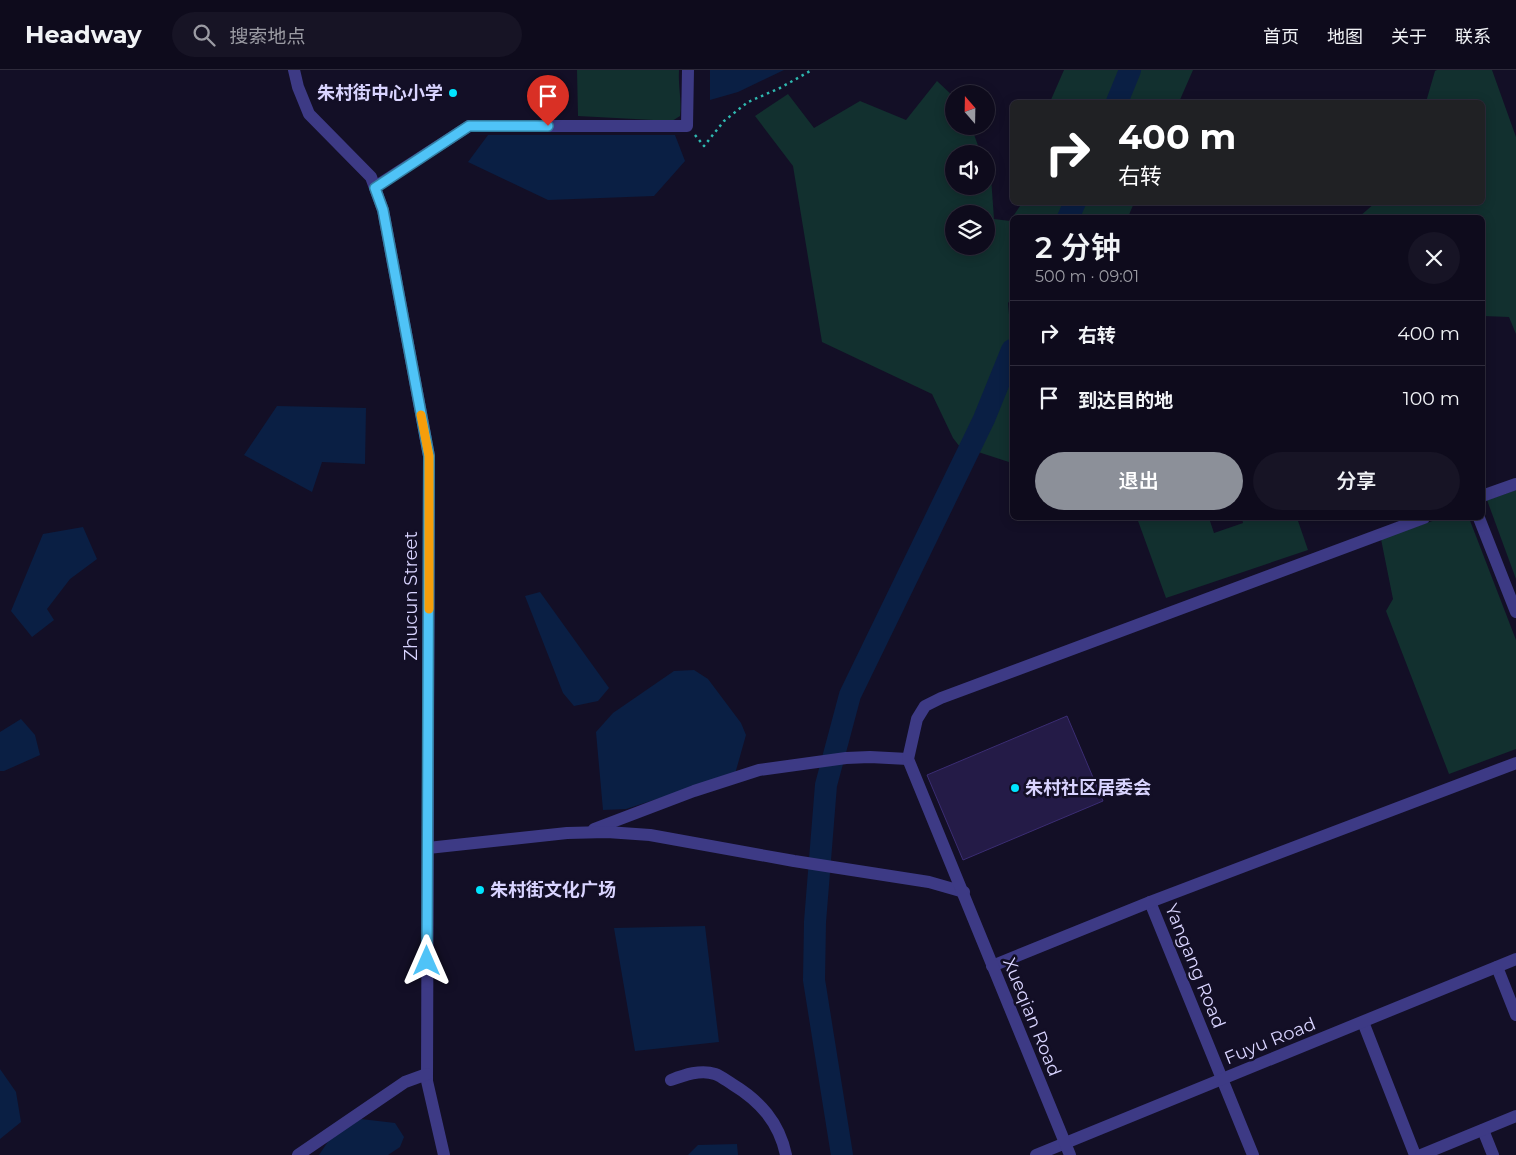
<!DOCTYPE html>
<html lang="zh">
<meta charset="utf-8">
<style>
:root{--surface:#0e0b1c;--page:#171425;--text:#f1f3f6;--muted:#9b9ba3;--line:#2e2b3b;--accent:#8c9099}
body{margin:0;font-family:Montserrat,"Noto Sans SC",sans-serif;background:var(--page);color:var(--text);height:100vh;display:flex;flex-direction:column;font-size:19px;white-space:nowrap}
*{box-sizing:border-box;margin:0}
p{font-size:16px;color:var(--muted)}
.icon{flex:none;width:28px;height:28px;fill:none;stroke:currentColor;stroke-width:2;stroke-linecap:round;stroke-linejoin:round}
.map{position:relative;flex:1;overflow:hidden}
.side{position:absolute;left:1010px;top:145px;width:475px;height:305px;display:flex;flex-direction:column;background:var(--surface);border-radius:8px;box-shadow:0 2px 12px #0003,0 0 0 1px var(--line)}
.side>*{flex:none}
.hud{position:absolute;left:1010px;top:30px;width:475px;height:105px;border-radius:8px;box-shadow:0 2px 12px #0003,0 0 0 1px var(--line);background:#202124;color:#fff;overflow:hidden}
.needle{width:32px;rotate:340deg}
.controls{position:absolute;left:945px;top:15px;display:grid;gap:10px}
.controls a{display:grid;place-items:center;width:50px;height:50px;border-radius:50%;background:var(--surface);box-shadow:0 2px 12px #0003,0 0 0 1px var(--line);font-size:25px}
.pin{position:absolute;display:grid;place-items:center;width:42px;height:42px;color:#fff;margin:-51px -21px;border-radius:50% 50% 50% 0;rotate:-45deg;box-shadow:0 0 5px #0007}
.pin .icon{rotate:45deg}
.me{position:absolute;width:55px;margin:-28px;rotate:0deg;stroke-linejoin:round;filter:drop-shadow(0 0 4px #0008)}
.turn{display:flex;align-items:center;gap:18px;height:105px;padding:0 25px;font-size:22px}
.turn .icon{width:65px;height:65px;stroke-width:2.5}
.turn b{display:block;font-size:35px;line-height:42px}
.round{display:grid;place-items:center;flex:none;width:52px;height:52px;border-radius:26px;background:var(--page)}
.headline{display:flex;align-items:center;justify-content:space-between;height:85px;padding:0 25px}
h1{font-size:30px;font-weight:600;line-height:38px}
.action{display:flex;gap:10px;margin-top:auto;padding:10px 25px}
.action a{flex:1;height:58px;border-radius:30px;background:var(--accent);color:#fff;font-size:20px;font-weight:600;line-height:58px;text-align:center}
.action a+a{background:var(--page);color:var(--text)}
ul{padding:0;list-style:none}
li{display:flex;align-items:center;gap:15px;height:65px;padding:0 25px;border-top:1px solid var(--line)}
li div{flex:1}
li b{display:block;font-size:19px}
li em{font-style:normal}
header{display:flex;align-items:center;gap:30px;box-sizing:border-box;height:70px;padding:0 25px;background:var(--surface);border-bottom:1px solid var(--line)}
header strong{font-size:24px}
nav{display:flex;gap:28px;margin-inline-start:auto;font-size:18px}
.search{width:350px;height:45px;background:var(--page);display:flex;align-items:center;gap:12px;box-sizing:border-box;padding:0 18px;border-radius:28px;color:var(--muted);font-size:19px}
.map>svg:first-child{display:block}
.green{fill:#12302f;fill-rule:evenodd}
.water{fill:#0a1f44}
.lines{fill:none;stroke-linecap:round;stroke-linejoin:round}
.river{stroke:#0a1f44;stroke-width:22}
.building{fill:#241b47;stroke:#3b2d73}
.path{stroke:#2fb8b0;stroke-width:2.5;stroke-dasharray:2.5 4;stroke-linecap:butt}
.minor{stroke:#3d3a85;stroke-width:12}
.route-casing{stroke:#337fa1;stroke-width:12}
.route{stroke:#4fc3f7;stroke-width:9}
.slow{stroke:#f59e0b;stroke-width:9}
.poi-dot{fill:#00e5ff;stroke:#130f26;stroke-width:2}
.labels{text-anchor:middle;stroke-width:5;stroke-linejoin:round;paint-order:stroke}
.poi-label{font-size:18px;font-weight:bold;fill:#d9d4ff;stroke:#130f26;text-anchor:start}
.street-label{font-size:18px;fill:#d9d4ff;stroke:#130f26}
</style>
<header>
<strong>Headway</strong>
<div class="search"><svg class="icon" aria-label="search" viewBox="0 0 24 24"><circle cx="10" cy="10" r="6"/><path d="M15 15l6 6"/></svg>搜索地点</div>
<nav><a>首页</a><a>地图</a><a>关于</a><a>联系</a></nav>
</header>
<div class="map">
<svg width="1516" height="1085" viewBox="0 0 1516 1085">
<rect width="100%" height="100%" fill="#130f26"/>
<g class="green">
<path d="M577,0h102c-1,16 3,31 1,46l-8,5 -94,-5z"/>
<polygon points="1064,0 1122,0 1108,32 1050,32"/>
<polygon points="1136,0 1193,0 1179,32 1122,32"/>
<polygon points="1437,0 1492,0 1516,67 1516,264 1509,247 1483,246 1482,148 1359,147 1375,133 1482,132 1482,32 1426,32 1435,1"/>
<path d="M937,11l17,16v29h17l10,28h-27v32h32v-20l5,11 3,42 16,2 12,-18h44l-6,14 -48,1v80l-4,5 3,33 -48,115 -10,-13 -21,-44 -110,-52 -29,-176 -38,-50 33,-22 26,34 46,-27 46,19zM954,144h32v32h-32z"/>
<polygon points="1080,132 1134,132 1134,133 1128,147 1073,147"/>
<polygon points="1012,291 1012,393 975,381"/>
<polygon points="1516,420 1516,509 1487,430"/>
<polygon points="1137,448 1209,448 1214,463 1243,453 1242,448 1297,448 1308,480 1166,528"/>
<polygon points="1441,448 1469,448 1516,570 1516,679 1449,704 1386,541 1393,529 1381,469"/>
</g>
<g class="water">
<polygon points="710,0 784,0 738,22 710,30"/>
<polygon points="488,65 675,65 685,91 654,126 548,130 468,92"/>
<polygon points="277,336 366,338 365,394 322,392 312,422 244,385"/>
<polygon points="83,457 97,489 70,509 47,539 54,550 32,567 11,541 43,464"/>
<polygon points="540,522 609,618 598,631 574,636 563,623 525,526"/>
<polygon points="694,600 708,609 741,653 746,665 735,704 626,739 603,740 596,662 613,643 674,601"/>
<polygon points="21,649 35,665 40,685 4,701 0,701 0,662"/>
<polygon points="705,856 719,972 635,981 614,858"/>
<polygon points="0,999 16,1022 21,1052 0,1069"/>
<polygon points="361,1049 395,1053 404,1067 400,1077 388,1085 319,1085 329,1070"/>
<polygon points="737,1074 738,1085 688,1085 698,1075"/>
</g>
<g class="lines">
<g class="river">
<polyline points="1117,32 1130,0"/>
<polyline points="1068,148 1075,132"/>
<polyline points="842,1085 814,910 815,852 826,715 850,625 984,349 1012,280"/>
</g>
</g>
<polygon class="building" points="1067,646 1103,731 963,790 927,705"/>
<g class="lines">
<polyline class="path" points="695,65 704,76 724,51 748,32 780,18 812,0"/>
<g class="minor">
<polyline points="294,0 298,17 309,44 371,107 383,140 429,386 427,1011 444,1085"/>
<polyline points="375,117 469,56 687,56 688,0"/>
<polyline points="1482,426 1516,414"/>
<polyline points="1479,448 1516,542"/>
<polyline points="594,759 694,721 759,700 846,688 870,687 908,689"/>
<polyline points="428,778 567,763 607,762 650,765 794,791 929,812 964,822"/>
<polyline points="1150,832 1253,1085"/>
<polyline points="992,896 1150,832 1516,693"/>
<polyline points="1497,897 1516,945"/>
<polyline points="1363,952 1415,1085"/>
<path d="M671,1010c13,-5 30,-11 44,-6 6,2 12,7 17,10 28,17 47,38 54,71"/>
<polyline points="1483,1060 1493,1085"/>
<polyline points="298,1085 405,1012 427,1004"/>
<polyline points="1036,1085 1516,889"/>
<polyline points="1070,1085 908,689 917,649 925,636 941,628 1424,448"/>
<polyline points="1421,1085 1516,1046"/>
</g>
</g>
<g class="lines">
<g class="route-casing">
<polyline id="route" points="427,891 429,386 383,140 375,118 469,56 548,56"/>
</g>
<use href="#route" class="route"/>
<polyline class="slow" points="421,345 429,386 429,539"/>
</g>
<g class="poi-dot">
<circle cx="453" cy="23" r="5"/>
<circle cx="1015" cy="718" r="5"/>
<circle cx="480" cy="820" r="5"/>
</g>
<g class="labels">
<g class="poi-label">
<text x="443" y="29" text-anchor="end">朱村街中心小学</text>
<text x="1025" y="724">朱村社区居委会</text>
<text x="490" y="826">朱村街文化广场</text>
</g>
<g class="street-label">
<text transform="translate(411 526) rotate(-90)" y="6">Zhucun Street</text>
<text transform="translate(1195 896) rotate(68)" y="6">Yangang Road</text>
<text transform="translate(1032 947) rotate(68)" y="6">Xueqian Road</text>
<text transform="translate(1270 971) rotate(-22)" y="6">Fuyu Road</text>
</g>
</g>
</svg>
<div class="controls">
<a><svg class="needle" viewBox="-14 -14 28 28"><path d="M0-13l5 13h-10z" fill="#e53935"/><path d="M0 13l5-13h-10z" fill="#9b9ba3"/></svg></a>
<a><svg class="icon" aria-label="sound" viewBox="0 0 24 24"><path d="M4 9h4l5-4v14l-5-4H4zM17 9q2 3 0 6"/></svg></a>
<a><svg class="icon" aria-label="layers" viewBox="0 0 24 24"><path d="M12 4l9 5-9 5-9-5zM3 14l9 5 9-5"/></svg></a>
</div>
<div class="pin" style="left:548px;top:56px;background:#d93025"><svg class="icon" aria-label="arrive" viewBox="0 0 24 24"><path d="M6 21V4h12l-3 4 3 4H6"/></svg></div>
<svg class="me" style="left:427px;top:891px" viewBox="-20 -20 40 40"><path d="M0-17L14 15 0 8-14 15z" fill="#4fc3f7" stroke="#fff" stroke-width="4"/></svg>
<div class="hud">
<div class="turn"><svg class="icon" aria-label="right" viewBox="0 0 24 24"><path d="M7 20v-9h11M14 6l5 5-5 5"/></svg><div><b>400 m</b>右转</div></div>
</div>
<section class="side">
<div class="headline"><div><h1>2 分钟</h1><p>500 m · 09:01</p></div><a class="round"><svg class="icon" aria-label="close" viewBox="0 0 24 24"><path d="M6 6l12 12M18 6L6 18"/></svg></a></div>
<ul>
<li><svg class="icon" aria-label="right" viewBox="0 0 24 24"><path d="M7 20v-9h11M14 6l5 5-5 5"/></svg><div><b>右转</b></div><em>400 m</em></li>
<li><svg class="icon" aria-label="arrive" viewBox="0 0 24 24"><path d="M6 21V4h12l-3 4 3 4H6"/></svg><div><b>到达目的地</b></div><em>100 m</em></li>
</ul>
<div class="action"><a>退出</a><a>分享</a></div>
</section>
</div>
